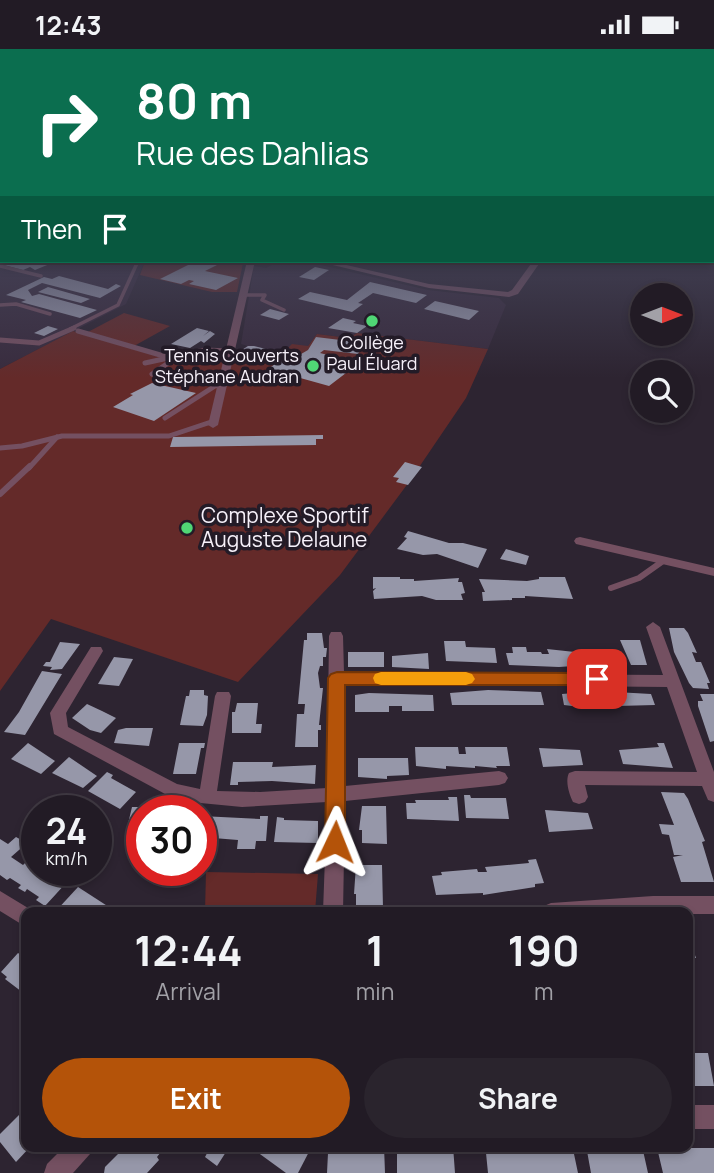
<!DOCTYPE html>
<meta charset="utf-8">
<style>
:root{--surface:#221b25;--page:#2a242d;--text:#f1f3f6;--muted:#a2a1a7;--line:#3f3942;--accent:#b45309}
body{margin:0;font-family:Manrope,sans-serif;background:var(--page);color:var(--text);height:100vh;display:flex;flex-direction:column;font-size:26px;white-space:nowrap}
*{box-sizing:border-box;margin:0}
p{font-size:23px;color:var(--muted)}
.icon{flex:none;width:38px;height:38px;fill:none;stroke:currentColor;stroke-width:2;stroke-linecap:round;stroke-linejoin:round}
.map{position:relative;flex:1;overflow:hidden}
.details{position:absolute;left:21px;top:858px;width:672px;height:245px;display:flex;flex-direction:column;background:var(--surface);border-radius:14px;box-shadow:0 4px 10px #0003,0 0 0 2px var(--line)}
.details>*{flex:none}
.banner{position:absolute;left:0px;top:0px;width:714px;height:214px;box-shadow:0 4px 10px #0003,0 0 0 2px var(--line);background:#0b6e4f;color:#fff;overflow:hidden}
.needle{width:46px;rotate:90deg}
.buttons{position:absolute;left:630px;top:234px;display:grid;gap:14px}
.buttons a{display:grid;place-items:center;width:63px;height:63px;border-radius:50%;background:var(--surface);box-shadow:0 4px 10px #0003,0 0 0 2px var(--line);font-size:35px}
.speed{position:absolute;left:21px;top:746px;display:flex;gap:14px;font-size:35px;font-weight:700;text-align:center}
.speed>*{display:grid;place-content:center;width:91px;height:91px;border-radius:50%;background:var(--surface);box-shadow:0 4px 10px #0003,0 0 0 2px var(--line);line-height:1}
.speed small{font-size:18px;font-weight:400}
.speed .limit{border:10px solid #d22;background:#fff;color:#111}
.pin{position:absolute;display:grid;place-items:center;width:60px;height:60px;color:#fff;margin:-30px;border-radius:14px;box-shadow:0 4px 10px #0006}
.me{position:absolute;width:77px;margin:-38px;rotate:2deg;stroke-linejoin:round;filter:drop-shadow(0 0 5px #0008)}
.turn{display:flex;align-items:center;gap:24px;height:147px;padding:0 21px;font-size:32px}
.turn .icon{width:91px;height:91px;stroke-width:2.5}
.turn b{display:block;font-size:49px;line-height:60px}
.then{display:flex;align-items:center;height:66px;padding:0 21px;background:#0003;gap:14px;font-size:26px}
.eta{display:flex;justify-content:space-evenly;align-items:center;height:119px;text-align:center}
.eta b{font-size:42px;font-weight:700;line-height:49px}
.primary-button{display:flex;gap:14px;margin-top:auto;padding:14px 21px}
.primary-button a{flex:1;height:80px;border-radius:42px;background:var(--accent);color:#fff;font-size:28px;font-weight:700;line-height:80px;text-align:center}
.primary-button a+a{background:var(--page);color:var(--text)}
.status{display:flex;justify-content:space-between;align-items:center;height:49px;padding:0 35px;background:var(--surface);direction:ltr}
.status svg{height:19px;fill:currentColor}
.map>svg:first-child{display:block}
.built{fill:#382b3d}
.green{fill:#642a29}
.building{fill:#9697a9}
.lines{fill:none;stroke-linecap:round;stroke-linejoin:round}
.service-far2{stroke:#745061;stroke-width:3.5}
.service-far1{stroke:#745061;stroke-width:5}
.service{stroke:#745061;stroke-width:6}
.minor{fill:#745061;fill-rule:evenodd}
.route{fill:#b45309;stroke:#753606;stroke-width:2}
.slow{fill:#f59e0b}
.poi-dot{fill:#50d675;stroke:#231b27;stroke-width:2.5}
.labels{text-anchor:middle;stroke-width:7;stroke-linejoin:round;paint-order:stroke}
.far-poi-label{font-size:18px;fill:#f6f0f9;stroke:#231b27}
.poi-label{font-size:21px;fill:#f6f0f9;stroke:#231b27;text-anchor:start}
</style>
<div class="status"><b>12:43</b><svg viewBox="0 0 49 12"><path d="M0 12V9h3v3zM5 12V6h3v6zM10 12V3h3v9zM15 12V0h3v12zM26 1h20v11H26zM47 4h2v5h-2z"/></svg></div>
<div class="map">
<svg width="714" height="1124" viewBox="0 0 714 1124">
<rect width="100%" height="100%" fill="#2d2431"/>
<g class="built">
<polygon points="0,191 2,212 145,212 126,255 0,320"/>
<polygon points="280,212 308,213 428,241 499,249 506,256 488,300 357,284 349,289 317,285 308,297 292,299 271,314 237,304 247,297 241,295 254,217 266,219"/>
</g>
<g class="green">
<polygon points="145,212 235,212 243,214 237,243 212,243 140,226"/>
<polygon points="124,264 170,277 134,297 86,284"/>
<polygon points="73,282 176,313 212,302 237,304 271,313 291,300 288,299 292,295 308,297 317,285 349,289 357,284 488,300 466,349 409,433 340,526 238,633 51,570 0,642 0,320"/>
<polygon points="206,823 318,825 315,863 205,863"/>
</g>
<g class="building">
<polygon points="0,212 57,212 35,221 30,218 23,221 0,215"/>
<polygon points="196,212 218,213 214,215 217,216 205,222 238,229 216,241 189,235 194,232 189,231 181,235 160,230"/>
<polygon points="315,218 329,221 314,231 299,228"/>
<polygon points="59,227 108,240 116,235 121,237 100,249 42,234 28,241 32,247 39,245 97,261 80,269 21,253 26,251 6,246 44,228 52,230"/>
<polygon points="370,233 427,246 416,254 373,244 358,254 363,255 352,263 298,250 310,243 347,251"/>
<polygon points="48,238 90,250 81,254 38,243"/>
<polygon points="435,252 479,262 469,271 424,260"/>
<polygon points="270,260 289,265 279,271 260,266"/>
<polygon points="343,269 356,272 353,274 367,277 357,284 328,279"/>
<polygon points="48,277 58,280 44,287 34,284"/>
<polygon points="197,279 209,282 203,287 210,282 215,285 204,294 201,292 190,299 171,295"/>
<polygon points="316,288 365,294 358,305 324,301 320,304 359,314 329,337 268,320 282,310 289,312 308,301"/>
<polygon points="248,297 254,297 266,300 257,305 239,303"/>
<polygon points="152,334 196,344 154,372 113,358 133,346 130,345"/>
<polygon points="323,386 323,390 316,390 316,396 170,398 173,388"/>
<polygon points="405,413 422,418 408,436 396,433 399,429 393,428"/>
<polygon points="408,482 449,494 463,494 487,500 478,519 437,505 423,506 397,500 407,489 404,488"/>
<polygon points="506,500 529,507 526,516 500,510"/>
<polygon points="373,528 400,528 400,530 414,530 414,532 459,529 458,533 462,533 465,544 461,545 463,551 436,551 422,547 374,550 373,542 376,539 373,540"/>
<polygon points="539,528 565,528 573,550 525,547 525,549 512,549 512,551 483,552 482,543 485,543 479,530 527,532 539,530"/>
<polygon points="669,579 684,579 688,584 697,604 692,603 696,613 701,613 710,634 707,634 709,640 693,639 689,634 674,603"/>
<polygon points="307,584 322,584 324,599 327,599 326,608 323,608 323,617 320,617 318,624 320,639 323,639 319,676 321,676 321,681 318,681 318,698 295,698 297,665 304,665 305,655 298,655 304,591 307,591"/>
<polygon points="620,591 640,591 647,616 631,616"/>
<polygon points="444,592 465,592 466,598 495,599 497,614 446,612"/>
<polygon points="60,593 80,595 62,620 50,621 52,618 43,617 46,613 50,613"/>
<polygon points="512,598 526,598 527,603 541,603 542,605 549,605 547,600 584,604 598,600 603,615 559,618 509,616 506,604 513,604"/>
<rect x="348" y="603" width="36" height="15"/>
<polygon points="428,604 429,620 392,618 392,607"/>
<polygon points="114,608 133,610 119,637 98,635"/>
<polygon points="42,622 62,625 25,686 4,683 19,663"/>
<polygon points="190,641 204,641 204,646 208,647 207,666 203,677 180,676 186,647 189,647"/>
<polygon points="488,641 541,643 544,656 452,656 450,644"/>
<polygon points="598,642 651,645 655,656 617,657 616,654 602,654 603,657 572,657 564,656 562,645"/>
<polygon points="369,644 433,646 434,662 402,662 402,657 389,657 389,663 355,663 355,646"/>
<polygon points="700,645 714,645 714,692 710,693 698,657 698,652 703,652"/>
<polygon points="237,654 258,654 256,675 262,675 261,684 232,684 232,663 235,663"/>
<polygon points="87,655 102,662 116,669 101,684 90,681 72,669"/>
<polygon points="126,679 153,679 149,697 114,694 118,681"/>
<polygon points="28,694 55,712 41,725 11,710"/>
<polygon points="179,694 205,694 204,699 201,699 196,725 173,725"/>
<polygon points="657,694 664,694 673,719 623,715 619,701 659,698"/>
<polygon points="415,698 458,698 459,705 466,705 465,698 507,698 510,717 496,717 497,719 475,717 475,719 446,717 446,720 416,717"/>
<polygon points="539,699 580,701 583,716 543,718"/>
<polygon points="69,708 97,727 83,739 52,724"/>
<polygon points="358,709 408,709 409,726 387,727 387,730 358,728"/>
<polygon points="233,713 273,713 272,718 316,716 315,735 272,732 238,733 238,736 230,736"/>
<polygon points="107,723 113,726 111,729 136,743 120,760 88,742"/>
<polygon points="661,743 684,744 688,750 705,792 702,793 714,833 681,833 673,808 683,806 674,806 669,786 662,785 659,775 674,776"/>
<polygon points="464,746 470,746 471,749 506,749 509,770 466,769"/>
<polygon points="448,748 457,748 459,772 407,770 406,754 416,754 415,751 449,751"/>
<polygon points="362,757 386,757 387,795 362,794 362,781 359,781"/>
<polygon points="132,758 161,758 161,761 142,761 142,779 127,779"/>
<polygon points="545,761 588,764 593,780 549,783"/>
<polygon points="201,767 260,770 260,767 268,767 266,792 256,792 255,800 237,800 238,791 201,788"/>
<polygon points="277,768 284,769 284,771 318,772 318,794 274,793"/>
<polygon points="16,788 27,794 11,808 23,816 30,809 37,813 37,821 49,821 67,833 45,857 36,851 39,848 27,840 25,843 18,839 21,836 10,829 7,831 0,826 0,790 8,795"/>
<polygon points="536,810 544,834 535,835 535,838 483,846 483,844 436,846 432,827 442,826 441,823 477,820 478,823 487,823 485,818 529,814 528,811"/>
<polygon points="356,816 382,816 383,859 356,859 356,845 354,845"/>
<polygon points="78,838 112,860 109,863 55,863"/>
<polygon points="688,886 696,909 690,909 694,921 688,921"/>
<polygon points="18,904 24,908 26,906 26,946 5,930 7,928 1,923"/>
<polygon points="688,1004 708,1004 714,1037 688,1037"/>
<polygon points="26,1059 26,1097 31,1097 16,1113 0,1093 0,1085"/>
<polygon points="129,1097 164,1099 157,1108 159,1111 147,1124 104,1124 105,1118 123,1100 125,1102"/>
<polygon points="211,1097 219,1097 226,1103 217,1117 205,1108"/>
<polygon points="249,1097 312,1097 298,1124 286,1124"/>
<polygon points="374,1097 384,1097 385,1124 327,1124 328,1104 374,1104"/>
<polygon points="443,1097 453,1097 455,1124 397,1124 397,1104 443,1104"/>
<polygon points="513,1097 535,1097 536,1100 554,1100 554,1104 574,1105 578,1124 488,1124 486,1104 495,1105 495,1100 513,1100"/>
<polygon points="632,1097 642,1097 648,1124 591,1124 587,1102 633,1102"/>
<polygon points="675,1099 714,1099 714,1124 663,1124 658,1103 676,1103"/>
</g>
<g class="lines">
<g class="service-far2">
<polyline points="0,217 41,227"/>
<polyline points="242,246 265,246 262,251 284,261"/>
<polyline points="0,256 16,255 50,265"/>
<polyline points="70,280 118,256 138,212"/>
</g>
<g class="service-far1">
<polyline points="78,282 174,310 152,325"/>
<polyline points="0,291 39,294 74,279"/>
<polyline points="145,314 205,301 230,302"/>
<polyline points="165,369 215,337 224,335"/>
<polyline points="0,399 22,397 62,387 169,387 214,372"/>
<polyline points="29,419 57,388"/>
</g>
<g class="service">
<polyline points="0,445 30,417"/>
<polyline points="611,539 639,529 663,512"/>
</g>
<g class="minor">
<rect x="0" y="186" width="2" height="4"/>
<polygon points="247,212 255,212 218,376 213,379 208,376"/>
<polygon points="316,212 329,212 429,235 508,243 512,241 533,212 541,212 518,245 509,248 429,239"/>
<polygon points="580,488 714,519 714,527 576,495 574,492 576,489"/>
<path d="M653,573l7,5 54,145v30l-6,-2 -6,-14 -117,-1 3,12 -3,5 -6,2 -6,-2c-4,-8 -8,-21 -4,-29l6,-2 122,1 -30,-85 -323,-3 1,102 154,-15 6,2 3,5 -3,5 -6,2 -154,16 -2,111h-20l4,-110 -85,5 -52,-5 -23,-7 -113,-61 -4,-21 41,-66h10l2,4 -37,62 2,14 109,57 23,5 15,-93 2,-4h12l2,4 -14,95 43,1 67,-4 2,-152 2,-4h10l2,4 1,37 319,2 -17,-48z"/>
<polygon points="0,842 33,862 26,863 26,878 0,862"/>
<polygon points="653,847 714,847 714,865 688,865 688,863 541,863 544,857 551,854"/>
<rect x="688" y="1056" width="26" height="24"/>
<polygon points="65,1097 94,1097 90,1105 73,1124 44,1124 47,1115"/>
</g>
</g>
<linearGradient id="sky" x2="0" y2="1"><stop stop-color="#19141b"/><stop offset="0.52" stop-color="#46455a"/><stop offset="1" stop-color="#46455a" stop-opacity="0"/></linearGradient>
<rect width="714" height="329" fill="url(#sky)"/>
<polygon class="route" points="337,623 597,624 604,626 606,630 604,635 597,636 345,636 345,793 342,799 335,802 328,799 325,793 328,629 331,625"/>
<polygon class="slow" points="381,623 466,623 472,625 475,630 472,634 466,636 381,636 375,634 373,629 375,625"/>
<g class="poi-dot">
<circle cx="372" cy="272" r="7"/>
<circle cx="313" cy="317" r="7"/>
<circle cx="187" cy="479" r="7"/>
</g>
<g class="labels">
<g class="far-poi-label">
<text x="372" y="300">Collège<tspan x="372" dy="21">Paul Éluard</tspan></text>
<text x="299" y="313" text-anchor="end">Tennis Couverts<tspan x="299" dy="21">Stéphane Audran</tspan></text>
</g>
<g class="poi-label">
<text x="201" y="474">Complexe Sportif<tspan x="201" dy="24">Auguste Delaune</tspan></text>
</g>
</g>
</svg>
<div class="buttons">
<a><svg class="needle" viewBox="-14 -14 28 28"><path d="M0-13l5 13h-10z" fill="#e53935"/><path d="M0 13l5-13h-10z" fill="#a2a1a7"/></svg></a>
<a><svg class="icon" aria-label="search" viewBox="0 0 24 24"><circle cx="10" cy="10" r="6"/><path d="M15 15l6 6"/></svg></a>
</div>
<div class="speed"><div>24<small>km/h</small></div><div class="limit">30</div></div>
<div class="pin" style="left:597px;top:630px;background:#d93025"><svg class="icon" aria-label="arrive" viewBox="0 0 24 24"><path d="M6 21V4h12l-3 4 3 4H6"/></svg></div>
<svg class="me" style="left:335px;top:793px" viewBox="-20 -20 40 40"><path d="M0-17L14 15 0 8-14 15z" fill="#b45309" stroke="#fff" stroke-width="4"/></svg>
<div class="banner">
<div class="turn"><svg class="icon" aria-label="right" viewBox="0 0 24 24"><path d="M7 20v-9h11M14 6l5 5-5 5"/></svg><div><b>80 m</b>Rue des Dahlias</div></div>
<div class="then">Then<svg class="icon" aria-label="arrive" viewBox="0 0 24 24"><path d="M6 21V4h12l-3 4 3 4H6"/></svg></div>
</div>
<section class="details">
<div class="eta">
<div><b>12:44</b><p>Arrival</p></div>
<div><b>1</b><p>min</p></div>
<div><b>190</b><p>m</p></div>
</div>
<div class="primary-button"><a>Exit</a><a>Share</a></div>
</section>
</div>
